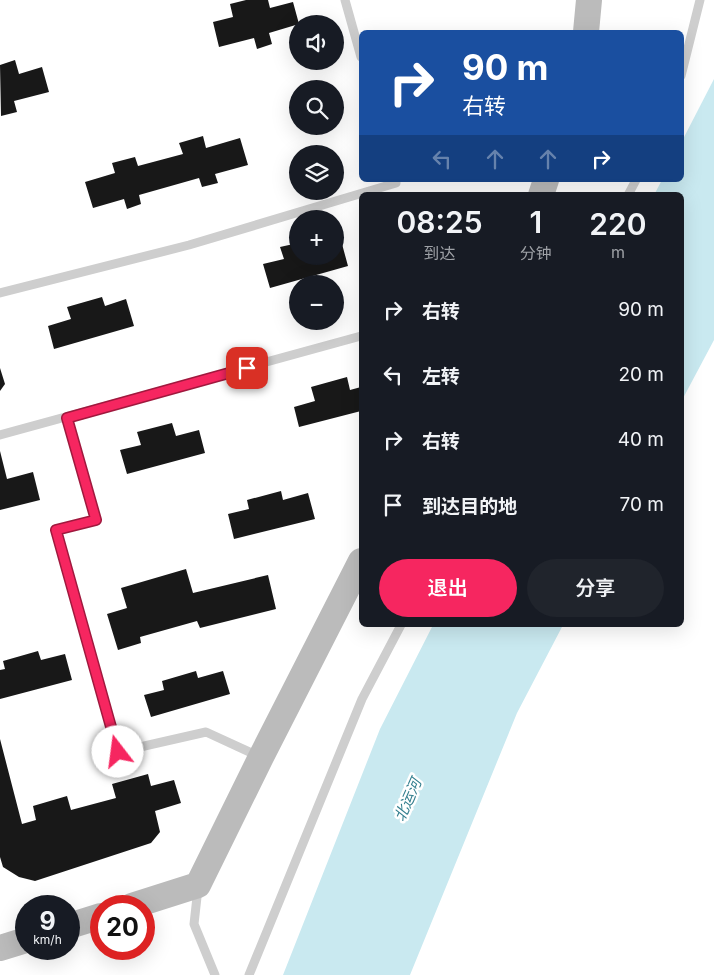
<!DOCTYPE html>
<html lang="zh">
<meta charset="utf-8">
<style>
:root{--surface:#171b24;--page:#20242c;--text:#f1f3f6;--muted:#9ea1a6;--accent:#f62660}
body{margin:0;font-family:Inter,"Noto Sans SC",sans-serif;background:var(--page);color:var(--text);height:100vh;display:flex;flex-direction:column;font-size:19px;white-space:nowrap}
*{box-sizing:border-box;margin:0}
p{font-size:16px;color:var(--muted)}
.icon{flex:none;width:28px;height:28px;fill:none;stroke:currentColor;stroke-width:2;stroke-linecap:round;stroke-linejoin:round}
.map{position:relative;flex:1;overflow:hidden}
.sheet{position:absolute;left:359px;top:192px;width:325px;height:435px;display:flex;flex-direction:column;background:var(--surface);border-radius:8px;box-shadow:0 5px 20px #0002}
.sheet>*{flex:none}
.hud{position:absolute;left:359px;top:30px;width:325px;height:152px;border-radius:8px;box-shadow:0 5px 20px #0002;background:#1a4fa0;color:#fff;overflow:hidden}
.fabs{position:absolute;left:289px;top:15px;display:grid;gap:10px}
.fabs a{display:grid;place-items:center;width:55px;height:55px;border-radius:50%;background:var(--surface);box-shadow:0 5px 20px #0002;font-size:25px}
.speed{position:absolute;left:15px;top:895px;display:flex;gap:10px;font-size:25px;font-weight:700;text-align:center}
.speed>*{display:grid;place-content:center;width:65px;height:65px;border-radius:50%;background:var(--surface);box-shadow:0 5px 20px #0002;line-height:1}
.speed small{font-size:12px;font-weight:400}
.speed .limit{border:8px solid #d22;background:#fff;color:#111}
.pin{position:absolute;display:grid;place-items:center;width:42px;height:42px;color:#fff;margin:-21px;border-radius:10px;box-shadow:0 2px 8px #0006}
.me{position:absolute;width:55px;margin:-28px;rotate:345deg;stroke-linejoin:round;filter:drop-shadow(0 0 4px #0008)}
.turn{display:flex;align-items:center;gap:18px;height:105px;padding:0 20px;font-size:22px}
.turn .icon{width:65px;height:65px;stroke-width:2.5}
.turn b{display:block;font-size:35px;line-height:42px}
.lanes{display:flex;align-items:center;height:48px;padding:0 20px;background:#0003;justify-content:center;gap:25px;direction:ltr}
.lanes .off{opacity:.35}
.eta{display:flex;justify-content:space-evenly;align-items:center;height:85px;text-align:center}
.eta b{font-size:30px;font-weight:600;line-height:35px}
.primary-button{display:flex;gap:10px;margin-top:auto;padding:10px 20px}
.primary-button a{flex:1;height:58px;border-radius:30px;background:var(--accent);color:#fff;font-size:20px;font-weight:600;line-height:58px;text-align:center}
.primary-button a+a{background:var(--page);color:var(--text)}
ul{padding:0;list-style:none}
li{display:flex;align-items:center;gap:15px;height:65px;padding:0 20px}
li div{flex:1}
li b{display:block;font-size:19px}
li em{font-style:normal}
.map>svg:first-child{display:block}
.water{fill:#c9e9f0}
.building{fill:#181818}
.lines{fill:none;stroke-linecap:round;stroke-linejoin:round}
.lane{stroke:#cecece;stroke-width:9}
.secondary{stroke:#bbb;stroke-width:26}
.route-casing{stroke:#a0193e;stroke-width:12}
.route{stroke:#f62660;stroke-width:9}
.labels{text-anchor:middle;stroke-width:5;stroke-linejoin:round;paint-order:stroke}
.water-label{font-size:15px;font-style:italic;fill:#327e8e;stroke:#fff}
</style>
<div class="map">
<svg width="714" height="975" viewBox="0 0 714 975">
<rect width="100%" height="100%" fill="#fff"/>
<g class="water">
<polygon points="714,79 714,340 681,402 681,195 654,195 662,180 681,180 681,143"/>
<polygon points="433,625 563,625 517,713 410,975 283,975 380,729"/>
</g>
<g class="building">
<polygon points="246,0 268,0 270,8 293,2 299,24 269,33 272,44 257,49 254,38 219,47 213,22 233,17 230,4"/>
<polygon points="15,60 19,74 42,67 49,92 14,101 17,112 1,116 0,65"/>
<polygon points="203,136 206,148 240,138 248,165 215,174 218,183 202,187 199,178 139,195 141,204 127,209 124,199 93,208 85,182 115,173 112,163 135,157 138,166 183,154 179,143"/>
<polygon points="298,243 298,256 335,256 335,245 342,244 348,266 270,288 263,264 284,259 280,247"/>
<polygon points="102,297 105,306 126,299 134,326 54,349 48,326 71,319 67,307"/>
<polygon points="0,368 5,384 0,391"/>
<polygon points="347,377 350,390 361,387 361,411 299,427 294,407 315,401 311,387"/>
<polygon points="172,423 176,436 199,430 205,453 127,474 120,450 141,445 137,432"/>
<polygon points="0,451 7,479 33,472 40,500 0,510"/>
<polygon points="281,491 283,500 308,493 315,519 234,539 228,514 249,509 247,500"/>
<polygon points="186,569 193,593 268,575 276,609 200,628 197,621 140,637 141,643 118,650 107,614 127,608 121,588"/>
<polygon points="38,651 41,660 65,654 72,680 0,699 0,670 5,669 3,661"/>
<polygon points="196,671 198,678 223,671 230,694 151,717 144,695 164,690 162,681"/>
<polygon points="0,739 22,824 36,820 33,806 67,796 71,810 116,798 112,784 148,774 151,786 174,780 181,803 155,811 160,832 151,843 35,881 19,877 3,867 0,857"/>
</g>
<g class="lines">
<g class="lane">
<polyline points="345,0 361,57"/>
<polyline points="681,76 700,0"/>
<polyline points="628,195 636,180"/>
<polyline points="0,293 189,245 396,183 395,180"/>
<polyline points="67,418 96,520 57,531 118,752 206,732 258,756"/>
<polyline points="0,435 361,336"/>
<polyline points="198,888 194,924 215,975"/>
<polyline points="249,975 362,699 401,625"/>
</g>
<g class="secondary">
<polyline points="586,32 589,0"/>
<polyline points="541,195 546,180"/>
<polyline points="132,906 198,885 261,757 361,561"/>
<polyline points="69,926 101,916"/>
<polyline points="0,948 26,940"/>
</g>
</g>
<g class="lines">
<g class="route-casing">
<polyline id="route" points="118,752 56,530 96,520 67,418 247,368"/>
</g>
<use href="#route" class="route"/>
</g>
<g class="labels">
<g class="water-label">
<text transform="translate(408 800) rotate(-66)" y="5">北运河</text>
</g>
</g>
</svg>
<div class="fabs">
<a><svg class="icon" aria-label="sound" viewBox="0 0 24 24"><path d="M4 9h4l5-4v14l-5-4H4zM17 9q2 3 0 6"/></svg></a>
<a><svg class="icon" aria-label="search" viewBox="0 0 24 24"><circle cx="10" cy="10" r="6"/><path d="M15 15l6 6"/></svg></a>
<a><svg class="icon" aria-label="layers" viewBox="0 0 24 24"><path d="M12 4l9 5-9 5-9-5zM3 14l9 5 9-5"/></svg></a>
<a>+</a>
<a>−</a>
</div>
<div class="speed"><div>9<small>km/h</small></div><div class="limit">20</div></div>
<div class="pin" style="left:247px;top:368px;background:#d93025"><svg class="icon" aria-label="arrive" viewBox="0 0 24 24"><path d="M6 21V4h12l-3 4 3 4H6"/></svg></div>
<svg class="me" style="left:118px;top:752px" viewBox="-20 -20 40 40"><circle r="19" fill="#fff"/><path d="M0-13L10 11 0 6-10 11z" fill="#f62660"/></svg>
<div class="hud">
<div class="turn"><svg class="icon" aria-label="right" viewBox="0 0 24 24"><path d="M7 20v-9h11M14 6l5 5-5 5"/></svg><div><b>90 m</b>右转</div></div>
<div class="lanes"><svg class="icon off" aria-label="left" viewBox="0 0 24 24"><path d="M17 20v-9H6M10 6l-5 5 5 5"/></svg><svg class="icon off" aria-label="ahead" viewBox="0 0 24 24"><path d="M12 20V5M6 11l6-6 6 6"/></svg><svg class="icon off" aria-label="ahead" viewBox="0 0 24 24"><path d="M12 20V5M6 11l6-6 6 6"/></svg><svg class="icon" aria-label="right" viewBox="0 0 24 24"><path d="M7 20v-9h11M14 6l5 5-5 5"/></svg></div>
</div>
<section class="sheet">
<div class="eta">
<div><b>08:25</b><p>到达</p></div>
<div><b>1</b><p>分钟</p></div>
<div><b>220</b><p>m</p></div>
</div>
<ul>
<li><svg class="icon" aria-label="right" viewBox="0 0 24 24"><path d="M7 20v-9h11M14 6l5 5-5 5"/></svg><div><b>右转</b></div><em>90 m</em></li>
<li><svg class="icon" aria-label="left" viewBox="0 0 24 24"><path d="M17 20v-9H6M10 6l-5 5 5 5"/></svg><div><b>左转</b></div><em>20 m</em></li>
<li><svg class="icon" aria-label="right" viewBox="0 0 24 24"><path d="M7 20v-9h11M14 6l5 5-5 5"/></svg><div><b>右转</b></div><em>40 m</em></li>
<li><svg class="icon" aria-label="arrive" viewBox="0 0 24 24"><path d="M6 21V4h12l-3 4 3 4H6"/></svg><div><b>到达目的地</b></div><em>70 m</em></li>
</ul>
<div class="primary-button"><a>退出</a><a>分享</a></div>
</section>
</div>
